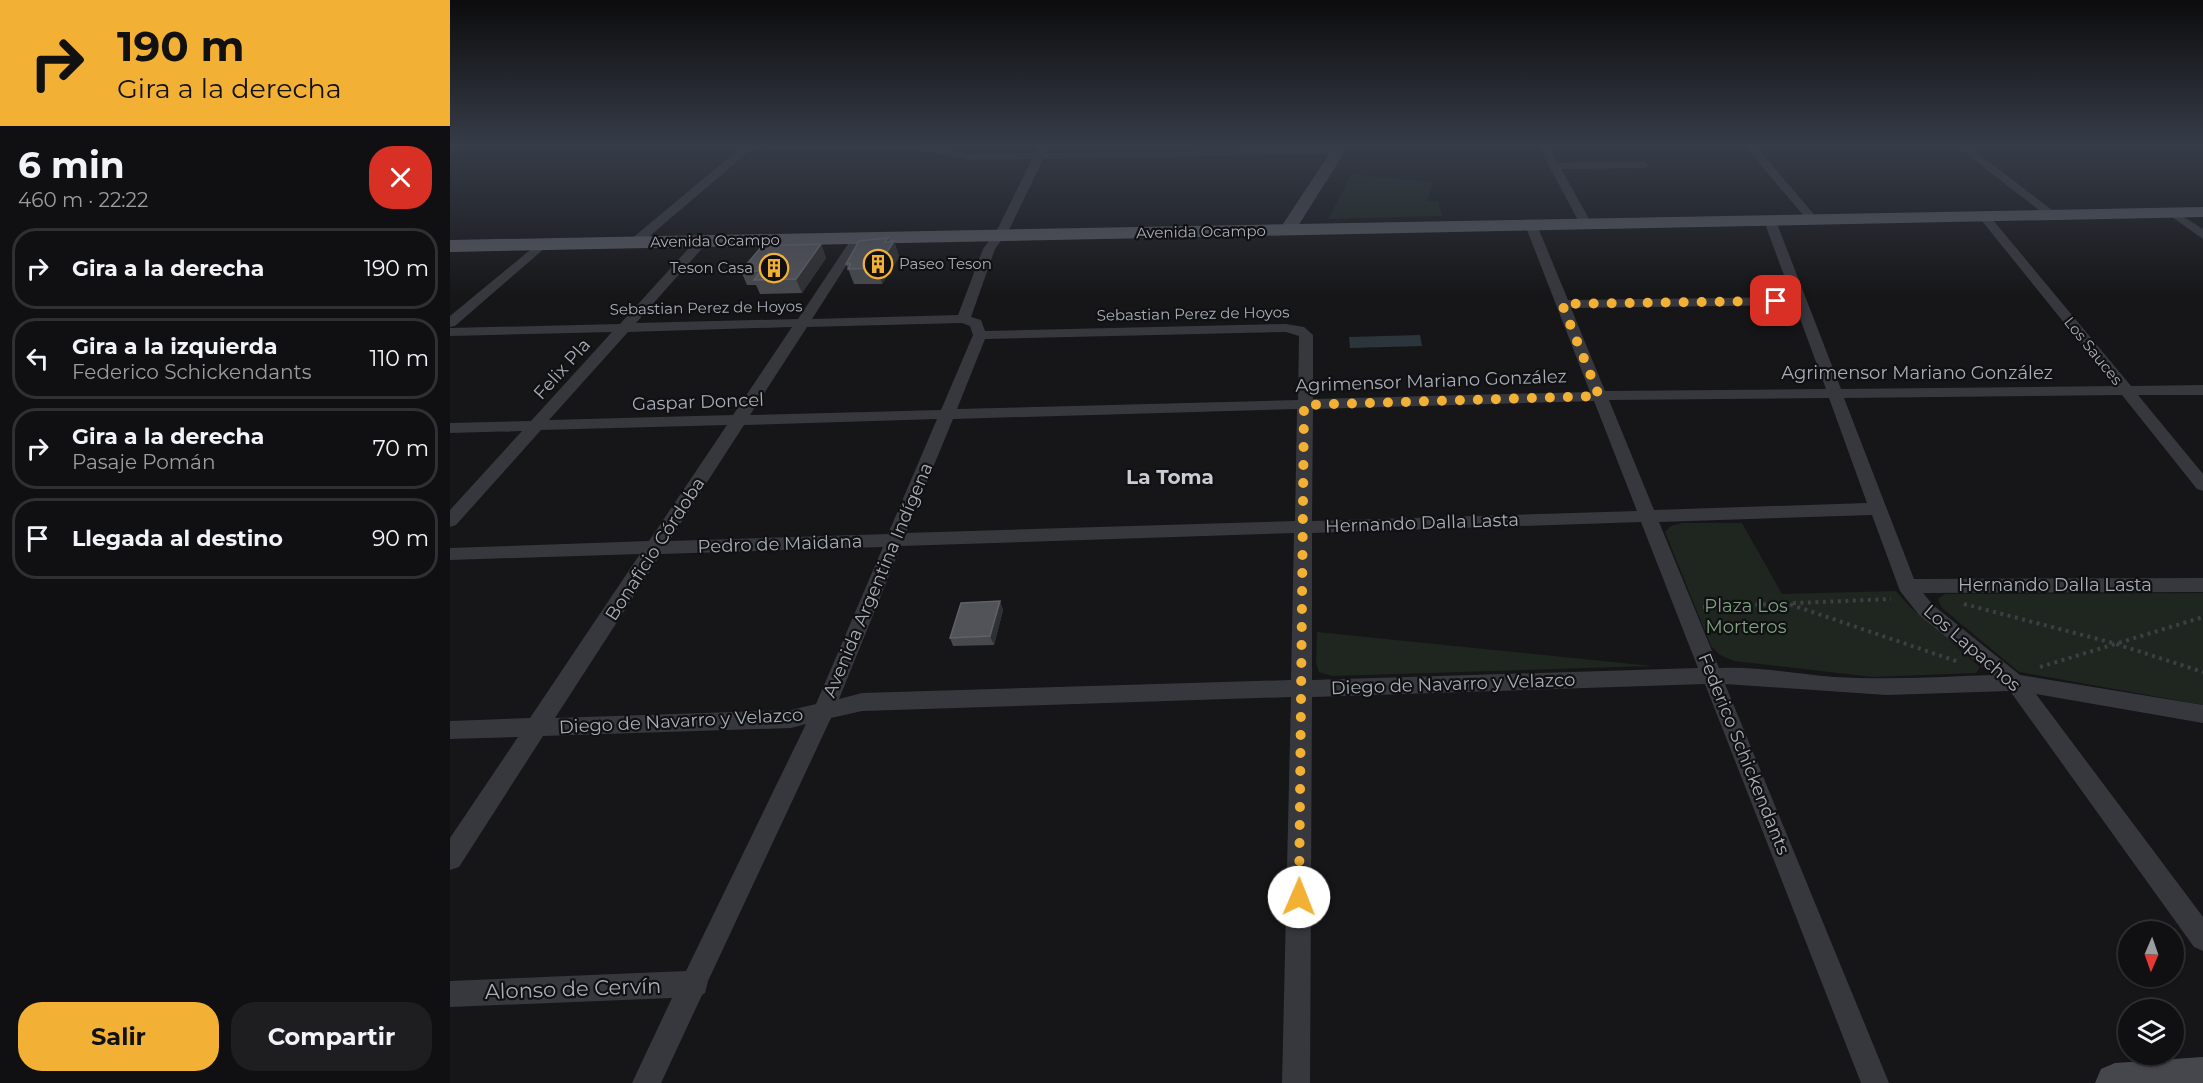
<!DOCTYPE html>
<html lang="es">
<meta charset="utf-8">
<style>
:root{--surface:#101012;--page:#1e1e20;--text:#f1f3f6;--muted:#9c9d9f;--line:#303032;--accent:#f2b134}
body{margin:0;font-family:Montserrat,sans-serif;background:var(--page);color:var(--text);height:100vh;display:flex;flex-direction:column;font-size:22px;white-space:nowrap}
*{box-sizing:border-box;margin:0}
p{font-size:20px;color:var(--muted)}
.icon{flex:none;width:33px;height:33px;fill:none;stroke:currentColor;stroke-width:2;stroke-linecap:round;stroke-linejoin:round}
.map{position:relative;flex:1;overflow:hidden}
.sheet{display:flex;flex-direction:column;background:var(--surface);width:450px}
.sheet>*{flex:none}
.hud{background:#f2b134;color:#111;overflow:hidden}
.needle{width:39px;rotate:182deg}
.controls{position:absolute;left:1668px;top:921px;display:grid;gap:12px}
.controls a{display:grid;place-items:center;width:66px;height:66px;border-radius:50%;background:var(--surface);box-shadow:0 2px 4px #0004,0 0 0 2px var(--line);font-size:30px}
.pin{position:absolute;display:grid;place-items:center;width:51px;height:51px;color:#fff;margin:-26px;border-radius:12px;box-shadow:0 3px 9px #0006}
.me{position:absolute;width:66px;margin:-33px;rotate:1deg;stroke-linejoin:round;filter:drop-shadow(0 0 4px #0008)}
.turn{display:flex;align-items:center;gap:21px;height:126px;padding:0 18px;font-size:27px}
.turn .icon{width:78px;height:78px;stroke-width:2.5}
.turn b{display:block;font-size:42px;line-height:51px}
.round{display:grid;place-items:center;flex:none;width:63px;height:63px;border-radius:24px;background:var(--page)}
.summary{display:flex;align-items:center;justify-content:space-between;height:102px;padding:0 18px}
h1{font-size:36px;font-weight:700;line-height:45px}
.primary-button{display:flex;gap:12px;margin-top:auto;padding:12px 18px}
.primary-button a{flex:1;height:69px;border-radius:24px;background:var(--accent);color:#111;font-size:24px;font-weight:700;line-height:69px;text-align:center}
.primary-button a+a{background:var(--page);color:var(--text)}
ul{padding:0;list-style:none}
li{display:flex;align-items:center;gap:18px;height:81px;margin:0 12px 9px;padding:0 6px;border:3px solid var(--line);border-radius:24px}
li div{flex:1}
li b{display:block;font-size:22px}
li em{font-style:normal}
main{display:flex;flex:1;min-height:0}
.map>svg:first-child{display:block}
.green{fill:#1e261f}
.water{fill:#2c353c}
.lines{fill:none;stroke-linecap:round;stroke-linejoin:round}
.path-far1{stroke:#3d3f44;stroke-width:2;stroke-dasharray:2 3;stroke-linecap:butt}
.path{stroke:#3d3f44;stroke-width:4;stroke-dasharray:3 4.5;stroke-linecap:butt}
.street{fill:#37383d;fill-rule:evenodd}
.secondary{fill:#45474d;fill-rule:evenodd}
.primary{fill:#53555c;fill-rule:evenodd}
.wall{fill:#47494d}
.shaded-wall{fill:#2f3033}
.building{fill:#525359;stroke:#5f6168;stroke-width:1.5}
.route{stroke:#f2b134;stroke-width:10;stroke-dasharray:0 18}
.labels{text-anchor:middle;stroke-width:4.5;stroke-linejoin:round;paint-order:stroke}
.far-street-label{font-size:15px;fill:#a8adb8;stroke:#111113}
.far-poi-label{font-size:15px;fill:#a8adb8;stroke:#111113;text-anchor:start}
.street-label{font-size:18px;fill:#a8adb8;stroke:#111113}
.park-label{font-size:18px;fill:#7fa381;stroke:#111113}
.neighbourhood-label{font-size:20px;font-weight:bold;fill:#c9ccd4;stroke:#111113}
.near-street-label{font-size:21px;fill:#a8adb8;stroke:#111113}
</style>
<main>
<section class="sheet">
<div class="hud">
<div class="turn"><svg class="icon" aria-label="right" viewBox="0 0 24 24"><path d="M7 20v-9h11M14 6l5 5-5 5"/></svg><div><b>190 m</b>Gira a la derecha</div></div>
</div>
<div class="summary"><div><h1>6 min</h1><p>460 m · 22:22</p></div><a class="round" style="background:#d93025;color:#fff"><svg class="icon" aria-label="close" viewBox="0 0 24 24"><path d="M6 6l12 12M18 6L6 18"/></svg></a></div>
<ul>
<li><svg class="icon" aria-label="right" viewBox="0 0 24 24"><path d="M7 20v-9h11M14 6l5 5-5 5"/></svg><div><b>Gira a la derecha</b></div><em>190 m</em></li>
<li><svg class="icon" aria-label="left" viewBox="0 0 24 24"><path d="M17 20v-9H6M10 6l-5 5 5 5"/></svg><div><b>Gira a la izquierda</b><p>Federico Schickendants</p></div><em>110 m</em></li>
<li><svg class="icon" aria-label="right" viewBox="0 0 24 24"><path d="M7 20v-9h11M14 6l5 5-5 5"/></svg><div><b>Gira a la derecha</b><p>Pasaje Pomán</p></div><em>70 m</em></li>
<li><svg class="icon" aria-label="arrive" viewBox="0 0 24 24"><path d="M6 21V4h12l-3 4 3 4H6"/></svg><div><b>Llegada al destino</b></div><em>90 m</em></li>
</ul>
<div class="primary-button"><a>Salir</a><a>Compartir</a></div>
</section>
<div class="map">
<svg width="1753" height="1083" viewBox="0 0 1753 1083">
<rect width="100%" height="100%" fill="#161618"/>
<g class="green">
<polygon points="902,174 983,182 977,201 988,201 992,216 878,219"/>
<polygon points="1232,523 1292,523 1332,594 1446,591 1461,608 1530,667 1526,673 1422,677 1284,661 1270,655 1261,646 1215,532 1221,526"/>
<polygon points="1753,593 1753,705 1569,672 1492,608 1488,599 1495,594"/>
<polygon points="867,632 1202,666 882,676 869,672 866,663"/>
</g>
<polygon class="water" points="970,335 972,346 900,348 899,337"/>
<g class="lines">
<polyline class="path-far1" points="1479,145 1496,147"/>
<g class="path">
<polyline points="1333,602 1509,662"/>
<polyline points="1514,604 1663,643 1753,672"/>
<polyline points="1253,607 1441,599"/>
<polyline points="1590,667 1753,617"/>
</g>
<g class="street">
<path d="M294,145h179l47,9 65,-1 4,-8h8l-2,8 297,-4 1,2 -5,3 -295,5 -33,69 -15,21 -24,68 10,3 4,11 301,-7 18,3 9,8v64l277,-7 -65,-167 2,-3 10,3 31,75 224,-3 -28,-76 6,-4 6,4 65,168 274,-3 -137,-170 10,-2 143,172 72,-1v10h-65l65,79v17l-6,-2 -75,-94 -278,3 70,181 289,-1v14l-280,1 10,12 87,70 183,30v18l-167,-29 167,223v34l-9,-4 -184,-256 -124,4 -161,-11 164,399h-28l-156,-399 -393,13 -2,386h-28l9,-386 -429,14 -31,7 -123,263 -3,12 -3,2 -41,88h-29l40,-85 -222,9v-26l236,-10 120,-247 -15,4 -248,8 -84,131 -9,3v-32l68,-101 -68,2v-18l80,-3 110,-164 -190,6v-12l199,-7 78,-116 -186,5 -85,95 -6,2v-17l72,-79 -72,2v-10l81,-2 81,-89 -162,4v-8l170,-4 78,-86h8v6l-70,79 162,-4 56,-84 4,-1 6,4 -52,81 146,-4 25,-66 15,-21 34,-69 -62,1 -53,-10 -164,-2 -115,98h-8v-6zM1345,305l31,84 -221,2 -34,-83zM512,323l8,3 3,9 -32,75 -191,5 57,-88zM342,327l-59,88 -184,5 79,-88zM836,332l13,4 -1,64 -341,9 28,-70zM1379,398l38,105 -213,7 -45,-110zM1144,401l43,110 -325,10 1,-112zM847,409l-2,112 -389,12 47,-114zM487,419l-49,115 -219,7 75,-116zM1422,515l28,76 19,24 73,60c-53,2 -106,5 -158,2 -39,-3 -77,-11 -115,-9l-60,-146zM1191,522l57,146 -386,12v-147zM844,533l-3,147 -429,13 -23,6 62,-153zM433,547l-67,157 -25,6 -236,8 106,-164z"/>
<polygon points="1088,145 1098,145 1108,163 1195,162 1200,165 1195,168 1111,169 1142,224 1136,228 1130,224"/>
<polygon points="1294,145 1305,145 1367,218 1367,222 1359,222"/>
<polygon points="1505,145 1517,145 1606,213 1606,217 1598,217"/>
<polygon points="1723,210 1753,229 1753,239 1719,215 1717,213"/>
<polygon points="91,241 97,245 95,248 5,326 0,327 0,316"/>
</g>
<g class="secondary">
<polygon points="885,145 899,145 843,234 831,234 829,230"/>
<polygon points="1753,1057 1753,1083 1645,1083 1651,1069 1665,1063"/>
</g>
<polygon class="primary" points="1753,207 1753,217 0,252 0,240"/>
</g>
<g class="wall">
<polygon points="444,241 449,257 432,284 404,284 396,264 439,242"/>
<polygon points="371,244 376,258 352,293 310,294 306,285 297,285 291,271"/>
<polygon points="550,601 553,610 544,645 503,646 500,638"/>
</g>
<g class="shaded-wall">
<polygon points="438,238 441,247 444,241 449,257 432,284 427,268 435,242"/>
<polygon points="371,244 376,258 352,293 346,279"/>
<polygon points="550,601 553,610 544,645 540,636"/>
</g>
<g class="building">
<polygon points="438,238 435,242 444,241 427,268 398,269 401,264 396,264 409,241"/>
<polygon points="371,244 346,279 304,280 311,271 291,271 312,246"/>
<polygon points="550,601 540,636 500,638 511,603"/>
</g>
<linearGradient id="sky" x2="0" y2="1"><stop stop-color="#0c0c0d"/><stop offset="0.49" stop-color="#363c48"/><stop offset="1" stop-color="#363c48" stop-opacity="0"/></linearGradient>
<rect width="1753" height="297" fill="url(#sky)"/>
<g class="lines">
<polyline class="route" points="849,897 854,405 1149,396 1112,304 1326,301"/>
</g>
<defs>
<g id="building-ring" transform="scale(1.5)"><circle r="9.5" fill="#111113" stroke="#f2b134" stroke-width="1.5"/><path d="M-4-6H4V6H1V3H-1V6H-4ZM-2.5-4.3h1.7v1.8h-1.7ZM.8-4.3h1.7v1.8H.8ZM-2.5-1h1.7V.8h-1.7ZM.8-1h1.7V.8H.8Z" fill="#f2b134"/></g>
</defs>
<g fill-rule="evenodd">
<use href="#building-ring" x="428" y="264"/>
<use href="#building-ring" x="324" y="268"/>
</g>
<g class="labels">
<g class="far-street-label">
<text transform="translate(751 232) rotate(-1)" y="5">Avenida Ocampo</text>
<text transform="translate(265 241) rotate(-1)" y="5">Avenida Ocampo</text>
<text transform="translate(256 308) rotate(-1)" y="5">Sebastian Perez de Hoyos</text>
<text transform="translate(743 314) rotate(-1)" y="5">Sebastian Perez de Hoyos</text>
<text transform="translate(1643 351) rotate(51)" y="5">Los Sauces</text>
</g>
<g class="far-poi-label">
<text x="449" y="269">Paseo Teson</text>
<text x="303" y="273" text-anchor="end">Teson Casa</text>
</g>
<g class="street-label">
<text transform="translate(112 369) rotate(-48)" y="6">Felix Pla</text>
<text x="1467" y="379">Agrimensor Mariano González</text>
<text transform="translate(981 381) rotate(-2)" y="6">Agrimensor Mariano González</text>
<text transform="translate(248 402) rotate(-2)" y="6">Gaspar Doncel</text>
<text transform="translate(972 523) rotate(-2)" y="6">Hernando Dalla Lasta</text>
<text transform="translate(330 544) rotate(-2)" y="6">Pedro de Maidana</text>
<text transform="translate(205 549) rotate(-57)" y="6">Bonaficio Córdoba</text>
<text transform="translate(428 580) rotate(-67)" y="6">Avenida Argentina Indígena</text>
<text x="1605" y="591">Hernando Dalla Lasta</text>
<text transform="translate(1522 648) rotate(41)" y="6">Los Lapachos</text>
<text transform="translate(1003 684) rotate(-2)" y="6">Diego de Navarro y Velazco</text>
<text transform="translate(231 721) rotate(-3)" y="6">Diego de Navarro y Velazco</text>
<text transform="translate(1294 754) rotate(68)" y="6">Federico Schickendants</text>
</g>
<g class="park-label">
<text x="1296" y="612">Plaza Los<tspan x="1296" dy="21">Morteros</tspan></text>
</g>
<g class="neighbourhood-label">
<text x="720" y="484">La Toma</text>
</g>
<g class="near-street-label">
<text transform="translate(123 989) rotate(-2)" y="7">Alonso de Cervín</text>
</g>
</g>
</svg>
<div class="controls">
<a><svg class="needle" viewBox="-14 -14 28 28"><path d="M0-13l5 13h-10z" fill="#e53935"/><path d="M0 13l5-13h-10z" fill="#9c9d9f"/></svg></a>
<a><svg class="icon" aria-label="layers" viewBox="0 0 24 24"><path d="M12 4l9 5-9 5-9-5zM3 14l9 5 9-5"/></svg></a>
</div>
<div class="pin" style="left:1326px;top:301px;background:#d93025"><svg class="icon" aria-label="arrive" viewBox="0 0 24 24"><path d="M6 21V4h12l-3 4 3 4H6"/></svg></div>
<svg class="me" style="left:849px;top:897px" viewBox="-20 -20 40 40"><circle r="19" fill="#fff"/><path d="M0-13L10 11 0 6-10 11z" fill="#f2b134"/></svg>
</div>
</main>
